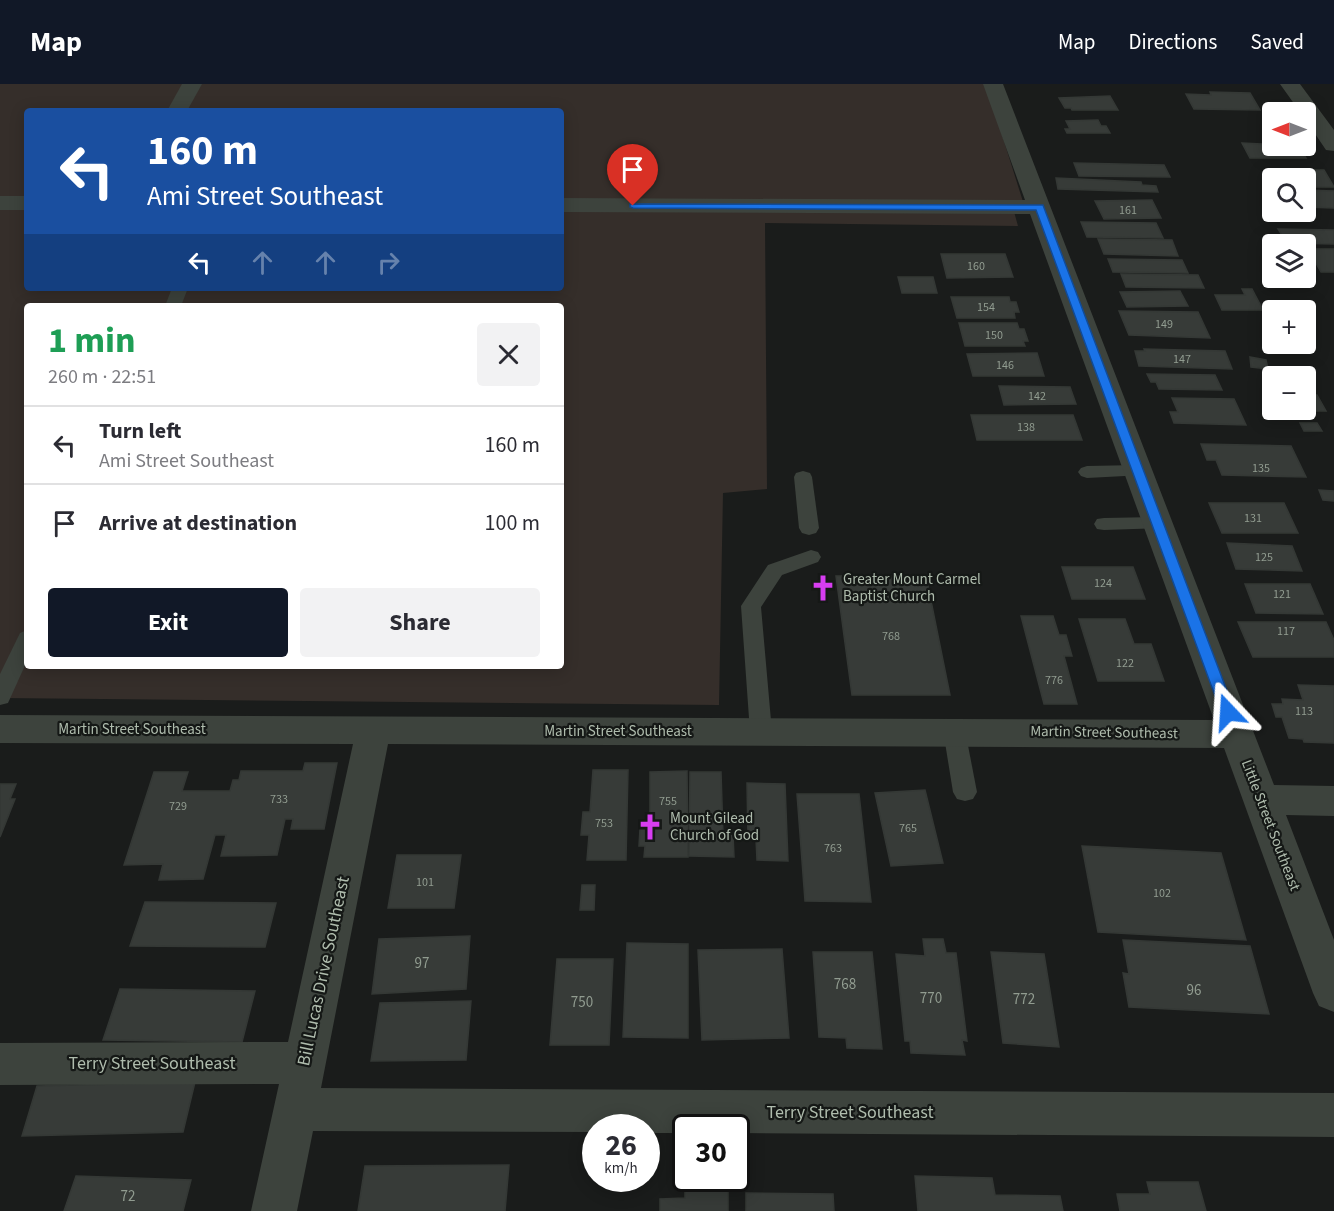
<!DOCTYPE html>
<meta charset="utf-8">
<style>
:root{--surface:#fff;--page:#f2f2f3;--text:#2b2b33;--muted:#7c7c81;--line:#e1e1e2;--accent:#111827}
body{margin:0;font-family:"Source Sans 3",sans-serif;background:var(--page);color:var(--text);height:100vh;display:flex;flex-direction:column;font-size:22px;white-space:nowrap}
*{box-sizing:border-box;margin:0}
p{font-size:20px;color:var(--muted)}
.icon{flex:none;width:33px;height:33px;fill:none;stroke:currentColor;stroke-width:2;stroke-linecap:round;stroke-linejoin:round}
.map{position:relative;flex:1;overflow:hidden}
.sheet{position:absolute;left:24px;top:219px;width:540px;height:366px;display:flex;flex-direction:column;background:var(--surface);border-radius:6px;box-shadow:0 3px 15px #0003}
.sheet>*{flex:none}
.banner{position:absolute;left:24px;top:24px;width:540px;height:183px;border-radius:6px;box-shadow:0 3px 15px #0003;background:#1a4fa0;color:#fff;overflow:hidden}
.needle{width:39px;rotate:270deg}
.buttons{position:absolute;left:1262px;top:18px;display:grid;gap:12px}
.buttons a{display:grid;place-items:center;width:54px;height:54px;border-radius:6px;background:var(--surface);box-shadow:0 3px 15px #0003;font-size:30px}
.speed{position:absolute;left:582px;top:1030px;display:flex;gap:12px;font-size:30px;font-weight:700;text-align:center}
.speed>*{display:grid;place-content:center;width:78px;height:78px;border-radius:50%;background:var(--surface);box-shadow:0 3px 15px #0003;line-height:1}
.speed small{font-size:15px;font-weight:400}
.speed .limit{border:3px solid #111;border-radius:9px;background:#fff;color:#111}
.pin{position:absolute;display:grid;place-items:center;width:51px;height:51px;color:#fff;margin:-62px -26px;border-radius:50% 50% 50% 0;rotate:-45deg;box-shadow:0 0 6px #0007}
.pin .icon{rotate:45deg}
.me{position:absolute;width:66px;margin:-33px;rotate:340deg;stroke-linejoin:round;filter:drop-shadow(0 0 4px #0008)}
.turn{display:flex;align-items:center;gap:21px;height:126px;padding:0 24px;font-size:27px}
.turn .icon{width:78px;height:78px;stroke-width:2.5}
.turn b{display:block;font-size:42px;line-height:51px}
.lanes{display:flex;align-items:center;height:57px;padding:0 24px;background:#0003;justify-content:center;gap:30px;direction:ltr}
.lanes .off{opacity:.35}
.round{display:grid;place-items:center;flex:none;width:63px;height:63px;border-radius:6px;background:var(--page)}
.summary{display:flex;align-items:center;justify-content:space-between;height:102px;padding:0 24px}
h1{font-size:36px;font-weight:700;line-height:45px;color:#1e9e55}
.action{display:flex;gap:12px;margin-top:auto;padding:12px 24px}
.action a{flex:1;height:69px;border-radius:6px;background:var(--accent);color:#fff;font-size:24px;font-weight:700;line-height:69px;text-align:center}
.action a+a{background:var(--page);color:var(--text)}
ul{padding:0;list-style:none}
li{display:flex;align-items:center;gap:18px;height:78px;padding:0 24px;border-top:2px solid var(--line)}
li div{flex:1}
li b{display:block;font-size:22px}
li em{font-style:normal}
header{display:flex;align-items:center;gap:36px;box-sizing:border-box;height:84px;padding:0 30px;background:var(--accent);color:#fff}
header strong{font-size:28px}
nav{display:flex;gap:33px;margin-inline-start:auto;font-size:21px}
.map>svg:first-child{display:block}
.green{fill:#352e2a;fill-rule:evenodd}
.building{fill:#373b38;stroke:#343835;stroke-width:1.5}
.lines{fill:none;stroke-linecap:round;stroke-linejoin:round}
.lane{fill:#3d433d;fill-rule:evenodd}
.street{fill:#3d433d;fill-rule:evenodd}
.route{fill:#1a73e8;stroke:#114b97;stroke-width:1.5}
.labels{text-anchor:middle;stroke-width:4.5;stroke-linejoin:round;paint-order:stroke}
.number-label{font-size:12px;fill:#919c90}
.poi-label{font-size:15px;fill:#afbcad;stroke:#151816;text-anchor:start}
.street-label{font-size:15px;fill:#afbcad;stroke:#151816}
.near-number-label{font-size:15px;fill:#919c90}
.near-street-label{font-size:18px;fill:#afbcad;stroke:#151816}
</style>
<header>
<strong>Map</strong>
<nav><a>Map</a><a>Directions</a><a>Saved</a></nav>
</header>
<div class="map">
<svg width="1334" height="1127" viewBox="0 0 1334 1127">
<rect width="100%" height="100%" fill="#1a1c1b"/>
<path class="green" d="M0,0h986l39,124h-12l5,18 -253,-3 2,266 -44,4 -4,212 -719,-7zM27,27h534v177h-534zM27,222h534v360h-534z"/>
<g class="building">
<polygon points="1210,8 1250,9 1260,26 1194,25 1186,10 1211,11"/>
<polygon points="1110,12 1118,26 1072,26 1071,24 1065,24 1059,14"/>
<polygon points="1098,36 1101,42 1106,42 1110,49 1067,49 1065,45 1070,45 1066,37"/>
<polygon points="1242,59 1298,62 1306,74 1250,74"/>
<polygon points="1074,79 1164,81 1170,93 1079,92"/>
<polygon points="1276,86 1324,86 1334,103 1305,103 1305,94 1281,94"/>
<polygon points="1056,94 1141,98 1142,101 1156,102 1158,108 1058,105"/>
<polygon points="1305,106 1334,107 1334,124 1305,123"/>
<polygon points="1152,116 1161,134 1104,135 1095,117"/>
<polygon points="1081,138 1156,139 1163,154 1087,153"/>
<polygon points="1278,145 1334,146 1334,160 1287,159"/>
<polygon points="1098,155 1172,156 1178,172 1104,170"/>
<polygon points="1308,165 1334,165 1334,188 1321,188"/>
<polygon points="941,170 1005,170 1013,193 947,194"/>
<polygon points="1108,175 1182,176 1188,189 1113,188"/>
<polygon points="1121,190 1198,191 1204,204 1126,203"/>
<polygon points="898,193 933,193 937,209 902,209"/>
<polygon points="1242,205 1252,205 1263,226 1222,226 1215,211 1245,211"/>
<polygon points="1180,207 1188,222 1127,223 1120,208"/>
<polygon points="951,213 1009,213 1010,218 1016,218 1019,228 1014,228 1015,234 957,234"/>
<polygon points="1119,227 1198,228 1210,254 1129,251"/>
<polygon points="959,239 1017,239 1019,245 1024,245 1028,257 1023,257 1025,262 965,262"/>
<polygon points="1144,265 1225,267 1232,285 1139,282 1135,267 1145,267"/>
<polygon points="1037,269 1044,292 973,292 967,270"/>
<polygon points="1250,273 1266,276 1268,285 1251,283"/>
<polygon points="1147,290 1215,291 1222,306 1159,305 1156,298 1151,298"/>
<polygon points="999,302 1070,303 1076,320 1004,321"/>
<polygon points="1305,311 1317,311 1326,327 1305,327"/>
<polygon points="1172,314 1234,315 1246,341 1174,339 1170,328 1178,328"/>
<polygon points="971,331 1073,331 1082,356 977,356"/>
<polygon points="1300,339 1317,339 1322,347 1304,347"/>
<polygon points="1201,360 1291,362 1306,393 1222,391 1216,376 1207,376"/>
<polygon points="1319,406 1334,407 1334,417 1323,416"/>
<polygon points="1209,419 1284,419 1298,449 1222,449"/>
<polygon points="1227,459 1292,462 1302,487 1236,485"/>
<polygon points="1062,483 1133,483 1145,515 1072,515"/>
<polygon points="836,492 926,492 950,611 852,611"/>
<polygon points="1245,500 1310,500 1323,530 1256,529"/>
<polygon points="1021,532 1053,532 1059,551 1066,551 1072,572 1064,572 1077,620 1044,620"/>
<polygon points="1079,535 1125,535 1134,560 1151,560 1164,597 1098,597"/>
<polygon points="1238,538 1326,538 1334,556 1334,573 1253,573"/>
<polygon points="1298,601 1334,602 1334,659 1304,658 1303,655 1289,654 1282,633 1276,633 1272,620 1283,620 1282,615 1303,616"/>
<polygon points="305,679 337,679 324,745 291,745 293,735 285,735 277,771 221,772 226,751 215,751 203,795 159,796 163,780 124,781 154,688 188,688 182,707 230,707 233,696 239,696 241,687 303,687"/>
<polygon points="593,686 628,686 626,776 587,776 589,751 581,751 583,728 590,728"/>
<polygon points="687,687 688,773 644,773 645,762 639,762 640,745 650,745 650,688"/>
<polygon points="690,688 721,688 723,751 733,751 734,773 689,772"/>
<polygon points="747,699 785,700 788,777 757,776 756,755 748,755"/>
<polygon points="0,700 16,700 10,715 15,715 0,753"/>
<polygon points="925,706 943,779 891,782 875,709"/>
<polygon points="797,710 859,710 871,818 805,817"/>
<polygon points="1082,762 1221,769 1246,856 1098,848"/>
<polygon points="397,771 461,771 454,824 388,824"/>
<polygon points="582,801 595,801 594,826 580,826"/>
<polygon points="145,818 276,819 265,863 130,862"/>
<polygon points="470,852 466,905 372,910 379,855"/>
<polygon points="923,855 943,855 946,869 956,869 967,957 962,956 965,971 911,969 910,957 905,957 896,870 925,872"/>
<polygon points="1123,856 1250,862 1269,930 1129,923 1123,889 1129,890"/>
<polygon points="627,859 688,860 688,954 623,953"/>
<polygon points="782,865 789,954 702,956 698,866"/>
<polygon points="813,868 872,868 882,965 847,964 846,954 819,953"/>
<polygon points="991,868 1044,870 1059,963 1003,959"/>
<polygon points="557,875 613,875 609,961 550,961"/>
<polygon points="120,905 255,907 242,958 103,956"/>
<polygon points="471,917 466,976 371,977 380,919"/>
<polygon points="195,998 183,1048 22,1052 37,1002"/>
<polygon points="509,1081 505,1127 358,1127 365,1082"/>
<polygon points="76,1092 191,1096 183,1127 64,1127"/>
<polygon points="915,1092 992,1094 995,1111 1060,1112 1063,1127 918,1127"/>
<polygon points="1147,1098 1198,1098 1206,1127 1120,1127 1117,1110 1150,1110"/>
<polygon points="685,1102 728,1102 728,1127 660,1127 660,1115 685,1114"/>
<polygon points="746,1109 833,1110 834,1127 746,1127"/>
</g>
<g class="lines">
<g class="lane">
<polygon points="172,204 188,204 181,222 165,222"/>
<polygon points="1138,381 1144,383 1147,387 1144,391 1087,394 1081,392 1078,388 1081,384 1087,382"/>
<polygon points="803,387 810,389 812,393 819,444 816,449 809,451 802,449 799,444 794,393 796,389"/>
<polygon points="1157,433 1164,434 1167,439 1164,444 1104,446 1097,445 1094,440 1097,435 1104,434"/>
<polygon points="811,466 818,468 821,473 818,478 782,491 761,523 772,648 769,654 761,657 753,654 750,648 741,522 768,481"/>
<polygon points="27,546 27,577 8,619 0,621 0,590 20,549"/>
<polygon points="954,637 962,640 965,646 977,708 973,715 965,717 957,715 953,708 943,646 946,640"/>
</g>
<g class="street">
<polygon points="182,0 202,0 187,27 167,27"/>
<polygon points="983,0 1003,0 1274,701 1334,702 1334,732 1286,731 1334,856 1334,928 1319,922 1313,909 1224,664 388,660 321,1004 1334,1009 1334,1053 736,1049 736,1044 686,1044 686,1049 646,1049 646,1044 596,1044 596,1048 313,1047 297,1127 251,1127 279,1000 0,1001 0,959 288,958 353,660 0,659 0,631 1214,636 1030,130 561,128 561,114 1025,116"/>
<polygon points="1280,0 1300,0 1334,46 1334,67 1326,66 1305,35 1305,28 1300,28"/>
<rect x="0" y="112" width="27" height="14"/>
</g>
</g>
<polygon class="route" points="630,120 1043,121 1235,628 1233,632 1223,632 1221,628 1036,126 633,124 630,123"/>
<defs>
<g id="church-bare" transform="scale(2.07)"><path d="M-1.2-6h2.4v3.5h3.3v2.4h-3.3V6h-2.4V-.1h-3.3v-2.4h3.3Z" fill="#d73df1" stroke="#151816" stroke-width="2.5" paint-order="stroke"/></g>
</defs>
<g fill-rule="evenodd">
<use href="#church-bare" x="823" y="504"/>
<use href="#church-bare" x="650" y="743"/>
</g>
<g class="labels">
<g class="number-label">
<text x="1128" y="130">161</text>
<text x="976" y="186">160</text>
<text x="986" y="227">154</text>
<text x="1164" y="244">149</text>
<text x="994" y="255">150</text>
<text x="1182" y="279">147</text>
<text x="1005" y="285">146</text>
<text x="1037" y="316">142</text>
<text x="1026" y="347">138</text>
<text x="1261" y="388">135</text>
<text x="1253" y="438">131</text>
<text x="1264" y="477">125</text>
<text x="1103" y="503">124</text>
<text x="1282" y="514">121</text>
<text x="1286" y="551">117</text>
<text x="891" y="556">768</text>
<text x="1125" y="583">122</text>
<text x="1054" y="600">776</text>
<text x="1304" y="631">113</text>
<text x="279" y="719">733</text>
<text x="668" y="721">755</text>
<text x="178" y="726">729</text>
<text x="604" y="743">753</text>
<text x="908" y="748">765</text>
<text x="833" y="768">763</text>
<text x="425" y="802">101</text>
<text x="1162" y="813">102</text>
</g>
<g class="poi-label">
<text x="843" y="500">Greater Mount Carmel<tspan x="843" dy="17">Baptist Church</tspan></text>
<text x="670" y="739">Mount Gilead<tspan x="670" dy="17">Church of God</tspan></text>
</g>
<g class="street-label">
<text x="132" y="650">Martin Street Southeast</text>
<text x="618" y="652">Martin Street Southeast</text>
<text transform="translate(1104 648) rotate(1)" y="5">Martin Street Southeast</text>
<text transform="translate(1271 741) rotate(69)" y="5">Little Street Southeast</text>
</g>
<g class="near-number-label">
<text x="422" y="884">97</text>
<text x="845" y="905">768</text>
<text x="1194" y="911">96</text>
<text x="931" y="919">770</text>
<text x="1024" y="920">772</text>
<text x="582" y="923">750</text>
<text x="128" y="1117">72</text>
</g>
<g class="near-street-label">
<text transform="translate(323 887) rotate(-78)" y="6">Bill Lucas Drive Southeast</text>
<text x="152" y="985">Terry Street Southeast</text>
<text x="850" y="1034">Terry Street Southeast</text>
</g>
</g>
</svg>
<div class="buttons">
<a><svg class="needle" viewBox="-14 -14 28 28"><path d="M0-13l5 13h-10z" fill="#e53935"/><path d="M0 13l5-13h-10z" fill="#7c7c81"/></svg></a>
<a><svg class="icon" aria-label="search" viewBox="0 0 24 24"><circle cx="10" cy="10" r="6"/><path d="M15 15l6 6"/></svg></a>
<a><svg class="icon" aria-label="layers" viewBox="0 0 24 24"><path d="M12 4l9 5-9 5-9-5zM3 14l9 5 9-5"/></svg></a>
<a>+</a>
<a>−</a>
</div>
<div class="speed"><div>26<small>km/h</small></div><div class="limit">30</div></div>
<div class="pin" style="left:633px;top:122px;background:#d93025"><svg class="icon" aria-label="arrive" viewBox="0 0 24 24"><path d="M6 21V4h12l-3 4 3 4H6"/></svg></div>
<svg class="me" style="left:1228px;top:628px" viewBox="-20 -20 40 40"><path d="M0-17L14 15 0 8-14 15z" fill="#1a73e8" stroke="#fff" stroke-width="4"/></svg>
<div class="banner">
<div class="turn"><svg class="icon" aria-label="left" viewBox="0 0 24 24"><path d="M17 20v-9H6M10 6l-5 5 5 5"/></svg><div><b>160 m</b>Ami Street Southeast</div></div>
<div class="lanes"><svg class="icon" aria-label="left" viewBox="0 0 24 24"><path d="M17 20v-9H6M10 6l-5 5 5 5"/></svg><svg class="icon off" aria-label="ahead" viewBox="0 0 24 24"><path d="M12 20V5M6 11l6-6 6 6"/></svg><svg class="icon off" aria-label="ahead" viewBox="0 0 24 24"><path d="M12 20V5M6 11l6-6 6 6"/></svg><svg class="icon off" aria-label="right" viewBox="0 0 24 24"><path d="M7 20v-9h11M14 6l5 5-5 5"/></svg></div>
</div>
<section class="sheet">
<div class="summary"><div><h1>1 min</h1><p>260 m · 22:51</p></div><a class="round"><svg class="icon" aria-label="close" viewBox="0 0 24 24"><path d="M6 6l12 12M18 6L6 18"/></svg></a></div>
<ul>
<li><svg class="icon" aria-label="left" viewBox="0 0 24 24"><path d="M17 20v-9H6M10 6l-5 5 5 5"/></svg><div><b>Turn left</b><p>Ami Street Southeast</p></div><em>160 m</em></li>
<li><svg class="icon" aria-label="arrive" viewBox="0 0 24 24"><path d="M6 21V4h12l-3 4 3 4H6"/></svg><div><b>Arrive at destination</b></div><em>100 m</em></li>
</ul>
<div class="action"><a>Exit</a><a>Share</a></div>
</section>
</div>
